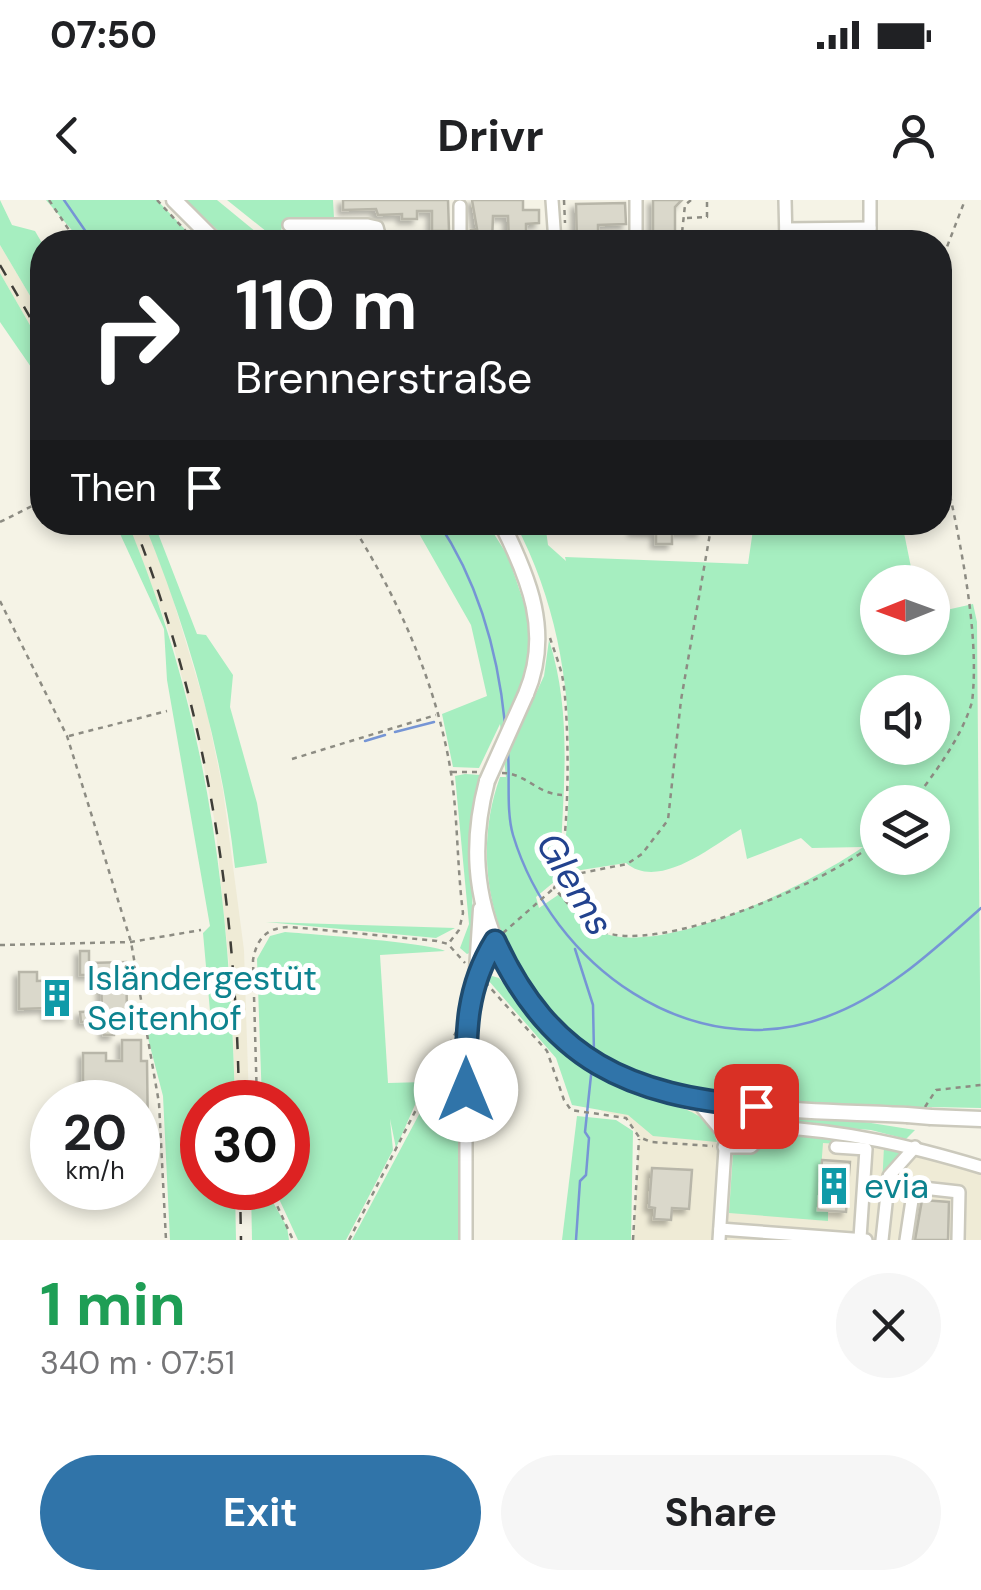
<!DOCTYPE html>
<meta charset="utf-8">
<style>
:root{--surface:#fff;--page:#f6f6f6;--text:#202124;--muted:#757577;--accent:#3074a9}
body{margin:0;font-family:"DM Sans",sans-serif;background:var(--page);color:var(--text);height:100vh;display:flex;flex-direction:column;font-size:38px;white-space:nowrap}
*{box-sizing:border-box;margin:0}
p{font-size:32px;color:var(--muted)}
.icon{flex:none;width:55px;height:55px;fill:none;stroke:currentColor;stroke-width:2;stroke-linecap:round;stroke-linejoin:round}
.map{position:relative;height:1040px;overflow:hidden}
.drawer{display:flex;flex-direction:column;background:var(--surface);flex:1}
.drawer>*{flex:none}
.top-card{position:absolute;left:30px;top:30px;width:922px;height:305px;border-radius:40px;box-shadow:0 5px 15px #0003;background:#202124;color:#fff;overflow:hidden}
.needle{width:65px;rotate:269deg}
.fabs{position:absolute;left:860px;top:365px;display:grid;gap:20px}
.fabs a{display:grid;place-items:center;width:90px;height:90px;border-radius:50%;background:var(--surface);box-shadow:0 5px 15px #0003;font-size:50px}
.speed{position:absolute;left:30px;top:880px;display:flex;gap:20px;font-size:50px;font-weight:700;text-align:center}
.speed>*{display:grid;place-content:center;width:130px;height:130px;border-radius:50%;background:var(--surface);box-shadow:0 5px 15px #0003;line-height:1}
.speed small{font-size:25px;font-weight:400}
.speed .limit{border:15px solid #d22;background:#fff;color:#111}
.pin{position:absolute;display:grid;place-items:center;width:85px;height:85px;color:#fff;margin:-42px;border-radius:20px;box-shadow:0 5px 15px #0006}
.me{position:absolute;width:110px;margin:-55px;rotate:0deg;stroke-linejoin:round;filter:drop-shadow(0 0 8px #0008)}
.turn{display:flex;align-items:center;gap:35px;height:210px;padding:0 40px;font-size:45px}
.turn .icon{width:130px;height:130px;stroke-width:2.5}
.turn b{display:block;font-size:70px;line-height:85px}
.then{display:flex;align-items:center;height:95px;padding:0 40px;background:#0003;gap:20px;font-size:38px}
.round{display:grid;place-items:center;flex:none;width:105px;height:105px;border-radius:52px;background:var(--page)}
.head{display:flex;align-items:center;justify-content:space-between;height:170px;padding:0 40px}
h1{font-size:60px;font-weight:700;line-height:75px;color:#1e9e55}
.primary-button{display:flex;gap:20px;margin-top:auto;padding:20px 40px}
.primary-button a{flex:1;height:115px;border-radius:60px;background:var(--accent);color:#fff;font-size:40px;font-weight:700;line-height:115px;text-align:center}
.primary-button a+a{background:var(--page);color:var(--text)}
.status{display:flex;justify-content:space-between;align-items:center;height:70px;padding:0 50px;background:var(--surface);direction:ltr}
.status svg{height:28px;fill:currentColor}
header{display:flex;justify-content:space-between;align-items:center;height:130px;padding:0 40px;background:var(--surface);font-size:45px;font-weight:700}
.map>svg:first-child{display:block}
.built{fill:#efebd6}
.green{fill:#a6eec0;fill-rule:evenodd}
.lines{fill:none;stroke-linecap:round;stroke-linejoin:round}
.stream{stroke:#7695d5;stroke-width:2.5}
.building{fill:#dad8cb;stroke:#b8b6a9;stroke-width:2.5;filter:url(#shadow)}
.minor-casing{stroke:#cbc9bc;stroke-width:16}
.major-casing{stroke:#cbc9bc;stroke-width:19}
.path{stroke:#8d8c83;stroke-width:2.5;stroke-dasharray:5 5;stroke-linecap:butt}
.minor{stroke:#fff;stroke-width:11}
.major{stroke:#fff;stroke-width:14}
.rail{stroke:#3f3e38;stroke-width:2.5;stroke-dasharray:12 12;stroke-linecap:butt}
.major-bridge-casing{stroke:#cbc9bc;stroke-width:19;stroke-linecap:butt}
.major-bridge{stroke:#fff;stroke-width:14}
.route-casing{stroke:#1f4b6e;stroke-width:25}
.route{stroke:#3074a9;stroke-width:18}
.labels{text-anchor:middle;stroke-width:10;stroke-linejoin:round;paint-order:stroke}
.culture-label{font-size:35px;fill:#0d838f;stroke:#fff;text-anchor:start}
.water-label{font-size:38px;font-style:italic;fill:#22428e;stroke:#fff}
</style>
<div class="status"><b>07:50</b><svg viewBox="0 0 49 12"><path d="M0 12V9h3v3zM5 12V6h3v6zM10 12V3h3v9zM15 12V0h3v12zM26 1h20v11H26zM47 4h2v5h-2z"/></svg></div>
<header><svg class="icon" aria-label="back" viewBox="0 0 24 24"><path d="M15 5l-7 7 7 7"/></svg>Drivr<svg class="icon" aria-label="person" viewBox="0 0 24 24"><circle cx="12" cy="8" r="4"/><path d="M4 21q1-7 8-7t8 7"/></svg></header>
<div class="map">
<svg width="981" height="1040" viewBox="0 0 981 1040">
<defs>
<filter id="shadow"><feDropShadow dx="-4.5" dy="4.5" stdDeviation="2.5" flood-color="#0004"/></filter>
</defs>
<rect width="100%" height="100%" fill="#f5f3e6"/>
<g class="built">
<polygon points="0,45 42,116 42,146 0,73"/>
<polygon points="128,323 144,323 166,376 207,512 223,590 244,750 249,902 235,902 232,795 215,623 198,537 171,437"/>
<polygon points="606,887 669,908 797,923 908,951 981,975 981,1040 633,1040 639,937 626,918 601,911"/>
</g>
<g class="green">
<polygon points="0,0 12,25 35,31 42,43 42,116 0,45"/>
<polygon points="46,0 157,0 197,42 82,42"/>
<polygon points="186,0 217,0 268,42 230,42"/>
<polygon points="227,0 333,0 334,18 283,20 281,32 267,32"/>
<polygon points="0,73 42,146 42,183 0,122"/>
<path d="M115,323h13c81,198 101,367 107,579h-33v86h33l1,52h-66l-7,-144 -20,-77 67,-8 -7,-78 7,-7 -43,-246 -3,-51z"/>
<path d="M144,323h10l43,111 9,1 27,40 -3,32 27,96 10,60 -32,5c-13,-119 -46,-235 -91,-345z"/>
<path d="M413,323h74l21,33 22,65 3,36 -21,47 2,37 30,-65 5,-36c24,75 14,151 11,228l-6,14 -18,15 3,11 22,-15c11,11 25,31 38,38 60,30 214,-49 264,-84l-51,1 -11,-10 -54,21 -6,-30c-29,17 -82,62 -115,34l-64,10c15,-121 11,-241 -47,-350h30l3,22 18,16 -1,-4 183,7 6,-41h148l12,59h-36v56h54l1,-25 40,-9 4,18 4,486c-121,-3 -308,5 -408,-68 -32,-22 -48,-58 -65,-93 -25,-51 -28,-115 -8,-170h6l-6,-53 -21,44 -26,-1 -11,-53 45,-18 -16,-71zM878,492h54v56h-54zM878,602h54v56h-54z"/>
<path d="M465,574l16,1c-18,59 -5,117 -9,177l-5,2 -7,-6 9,-24 -14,-148z"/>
<polygon points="266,722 455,728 436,738"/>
<path d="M285,732c25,2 147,11 160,19l-65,4 8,128 37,-1 -29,66 -6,-29 3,31 -47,90h-48l-24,-52h14v-86h-26l-5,-143 13,-23z"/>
<path d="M492,776l7,2c39,50 77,91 136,116 30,13 74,11 82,48l-64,-6 -25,-21 -56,-10 -16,-47 -68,-78z"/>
<polygon points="462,834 463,1040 352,1040"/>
<polygon points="577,916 616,920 633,931 631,1040 562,1040"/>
<polygon points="763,917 846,919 915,930 906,939 871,930 770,922 749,944 735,943 741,924"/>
<polygon points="776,930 908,948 896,962 880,1024 884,947 823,943 818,1009 828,1010 828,1021 729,1013 733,953"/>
<polygon points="251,988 265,988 287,1027 289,1040 252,1040"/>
</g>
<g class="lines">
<g class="stream">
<polyline points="64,0 93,42"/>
<path d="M438,322c41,61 60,131 67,202"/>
<polyline points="395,532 434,522"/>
<polyline points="365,541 385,535"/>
<path d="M508,552c2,26 -2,59 5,83 39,129 177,232 313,182 59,-21 109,-68 155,-109"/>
<polyline points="575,749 593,805 594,853"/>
<polyline points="576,1040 580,981 586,975 589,938 585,932 592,866"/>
</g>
</g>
<g class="building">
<polygon points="343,0 448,0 449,31 432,31 432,11 417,11 417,19 402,19 402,14 378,15 376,9 343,10"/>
<polygon points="472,0 523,0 523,10 539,10 539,23 526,24 526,42 509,42 508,16 493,16 492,42 472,42 471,30 477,29"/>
<polygon points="653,0 682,0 675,7 675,42 653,42"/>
<polygon points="625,3 626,24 598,25 598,41 577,41 576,4"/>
<polygon points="633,322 701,322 701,332 672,332 672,344 656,344 656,332 633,331"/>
<polygon points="80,751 89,751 89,763 126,762 127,811 114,812 114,835 104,835 104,822 81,822 80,812 102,811 101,775 80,775"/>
<polygon points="19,772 37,772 37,781 67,780 68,816 47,816 47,808 19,809"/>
<polygon points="122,840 141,840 141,861 147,861 148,939 138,939 138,902 106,902 106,885 83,886 83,853 106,853 106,861 122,861"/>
<polygon points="822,960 850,962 846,1012 818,1010"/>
<polygon points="652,968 692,970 689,1009 672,1008 671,1020 654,1019 655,1008 649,1007"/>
<polygon points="922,1000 949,1002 948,1040 915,1040"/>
</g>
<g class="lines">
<g class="minor-casing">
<g id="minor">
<polyline points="552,0 555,42"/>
<polyline points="636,0 636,42"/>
<polyline points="785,0 786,42"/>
<polyline points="460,6 460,42"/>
<polyline points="289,25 368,25 377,27 381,42"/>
<polyline points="786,29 870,28"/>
<polyline points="870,42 870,0"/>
<polyline points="695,899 723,933"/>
<path d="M724,947h27l22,-20c74,4 138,19 208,40"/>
<polyline points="836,947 866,949 860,1038"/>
<polyline points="720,1029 866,1040"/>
<polyline points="466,1040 466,820 477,770 495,741"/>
<polyline points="719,1040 728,903"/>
<polyline points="882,1040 889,976 915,947"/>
<polyline points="906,1040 914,987 959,992 958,1040"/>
</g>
</g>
<g class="major-casing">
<g id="major">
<polyline points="174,0 216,42"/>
<path d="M501,322c28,56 51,111 25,172"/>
<path d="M487,581c-16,60 -13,115 13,171 77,168 250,155 407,163"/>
<polyline points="477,770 481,709"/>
<polyline points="931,917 981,919"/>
</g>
</g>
<g class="path">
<polyline points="49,0 77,42"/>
<polyline points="157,0 196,42"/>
<polyline points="564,0 565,23"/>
<polyline points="687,18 707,17 707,0"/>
<polyline points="681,42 685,5 691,0"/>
<polyline points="940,65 965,0"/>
<polyline points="0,322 42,301"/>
<path d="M350,322c48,75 87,163 101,251 7,46 6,94 12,140l-4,17 -10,13"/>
<polyline points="0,401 67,536 131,742 159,903 166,1040"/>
<path d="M550,438c4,12 9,25 12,37 8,37 9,183 -8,213 13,14 27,34 45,42 56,28 235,-50 279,-90"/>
<polyline points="69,536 167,511"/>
<polyline points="292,559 436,515"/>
<polyline points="452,572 479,572"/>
<path d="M502,573c24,0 35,21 60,22"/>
<path d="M913,602c22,-30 48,-63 59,-100 9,-73 -16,-179 -32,-253"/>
<polyline points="561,677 627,664 642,654 668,620 681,500 712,322"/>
<polyline points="503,733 553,689"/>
<polyline points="0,745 131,742 201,730"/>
<polyline points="485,782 547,851 564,900 571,910 626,918 639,937 651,942 713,946"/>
<path d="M257,902l-4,-142c4,-23 15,-33 38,-33l146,14 11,3 17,19"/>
<polyline points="925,907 936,890 981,885"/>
<polyline points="269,988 293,1040"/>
<polyline points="349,1040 456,832"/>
<polyline points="633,1040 639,939"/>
</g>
<use href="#minor" class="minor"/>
<use href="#major" class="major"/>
<g class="rail">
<polyline points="0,65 42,138"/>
<path d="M133,322c74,188 103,380 106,580"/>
<polyline points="240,988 241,1040"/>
</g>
<g class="major-bridge-casing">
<g id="major-bridge">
<polyline points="487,581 526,494"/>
<polyline points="907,915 931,917"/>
</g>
</g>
<use href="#major-bridge" class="major-bridge"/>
</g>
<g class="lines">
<g class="route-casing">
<path id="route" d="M466,890c0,-56 -1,-101 29,-149 55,120 135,155 261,165"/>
</g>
<use href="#route" class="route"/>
</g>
<defs>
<g id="building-bare" transform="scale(3)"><path d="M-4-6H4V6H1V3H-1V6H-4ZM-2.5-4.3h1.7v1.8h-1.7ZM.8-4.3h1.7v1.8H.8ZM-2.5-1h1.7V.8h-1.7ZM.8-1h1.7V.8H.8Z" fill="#0f9aa8" stroke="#fff" stroke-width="2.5" paint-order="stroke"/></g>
</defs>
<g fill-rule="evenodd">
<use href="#building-bare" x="57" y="798"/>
<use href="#building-bare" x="834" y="986"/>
</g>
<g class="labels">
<g class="culture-label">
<text x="87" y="790">Isländergestüt<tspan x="87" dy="40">Seitenhof</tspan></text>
<text x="864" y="998">evia</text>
</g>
<g class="water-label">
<text transform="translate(575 684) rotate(59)" y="13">Glems</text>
</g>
</g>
</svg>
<div class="fabs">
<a><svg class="needle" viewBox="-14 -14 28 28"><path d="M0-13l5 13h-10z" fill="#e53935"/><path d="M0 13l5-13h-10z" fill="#757577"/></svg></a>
<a><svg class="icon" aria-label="sound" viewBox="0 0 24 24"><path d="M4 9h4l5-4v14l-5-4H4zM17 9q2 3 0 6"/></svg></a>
<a><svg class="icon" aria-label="layers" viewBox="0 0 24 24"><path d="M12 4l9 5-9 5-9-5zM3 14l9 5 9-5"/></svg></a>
</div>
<div class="speed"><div>20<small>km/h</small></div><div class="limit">30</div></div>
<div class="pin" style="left:756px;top:906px;background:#d93025"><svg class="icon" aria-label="arrive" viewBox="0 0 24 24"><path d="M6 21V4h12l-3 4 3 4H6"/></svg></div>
<svg class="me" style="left:466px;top:890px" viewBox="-20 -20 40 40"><circle r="19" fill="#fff"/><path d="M0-13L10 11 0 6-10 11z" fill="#3074a9"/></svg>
<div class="top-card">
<div class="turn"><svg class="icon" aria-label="right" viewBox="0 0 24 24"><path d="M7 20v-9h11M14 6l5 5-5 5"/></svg><div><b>110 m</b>Brennerstraße</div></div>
<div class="then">Then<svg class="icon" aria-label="arrive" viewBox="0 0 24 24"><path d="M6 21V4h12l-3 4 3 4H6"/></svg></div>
</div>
</div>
<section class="drawer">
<div class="head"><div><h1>1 min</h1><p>340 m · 07:51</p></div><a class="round"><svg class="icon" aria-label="close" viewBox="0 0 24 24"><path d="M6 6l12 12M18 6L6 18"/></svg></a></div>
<div class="primary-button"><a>Exit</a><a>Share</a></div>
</section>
